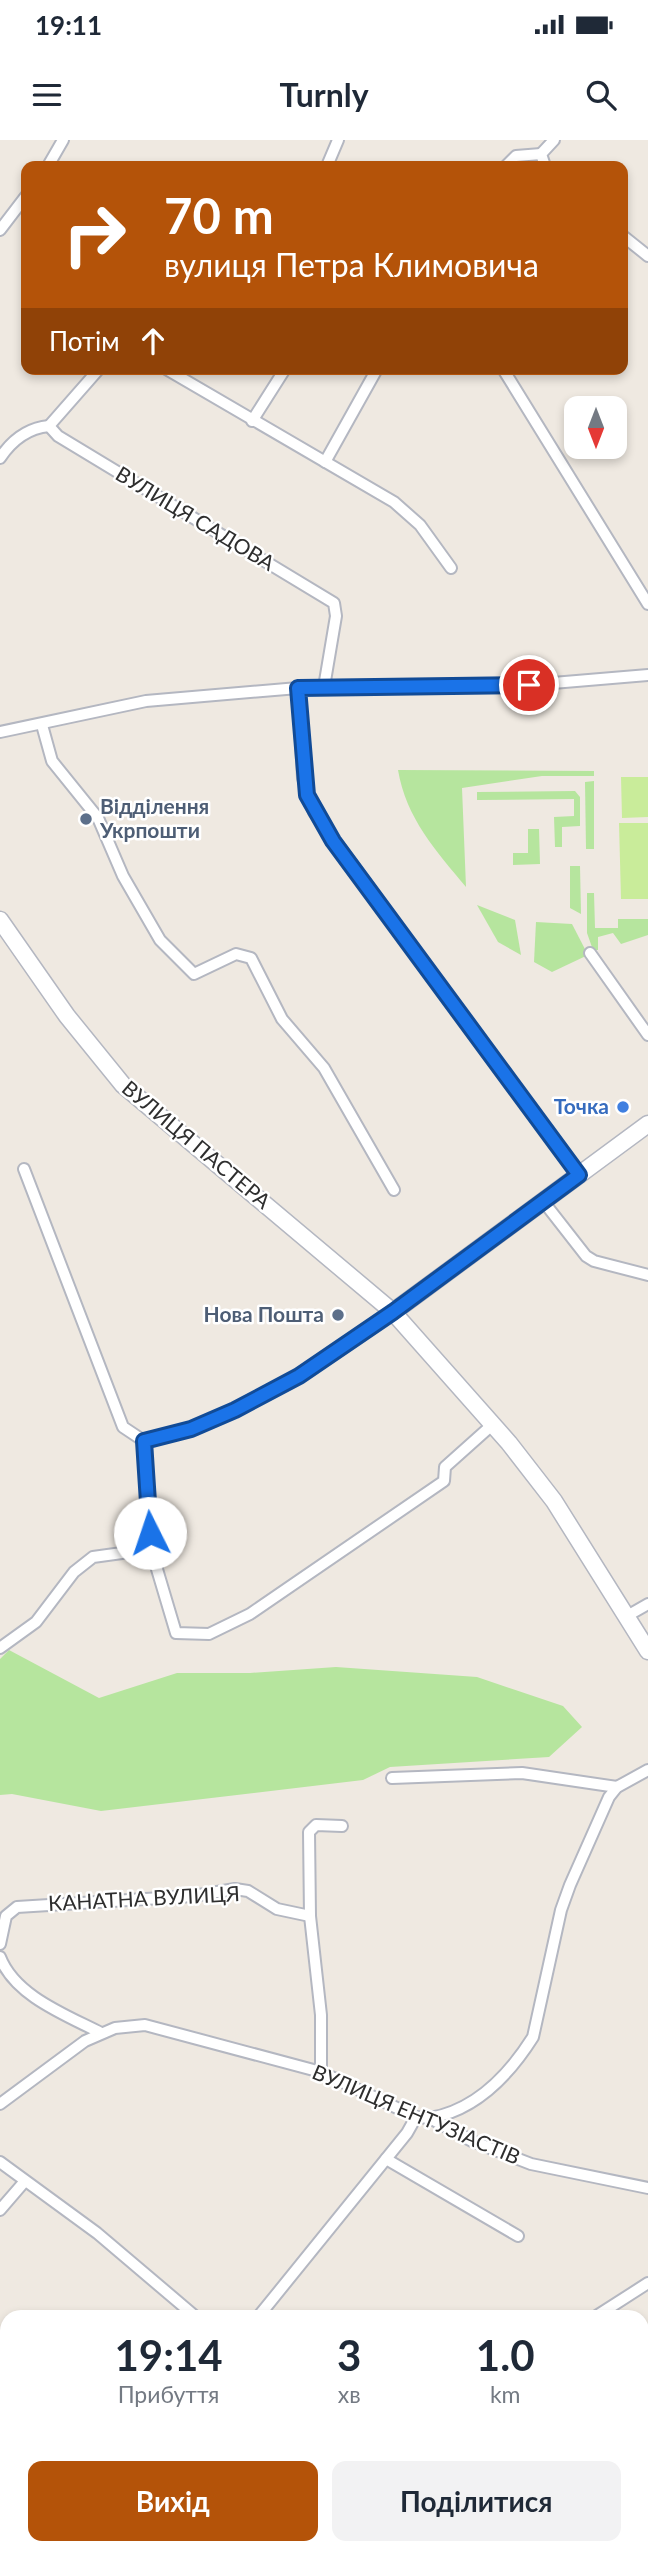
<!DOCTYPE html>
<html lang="uk">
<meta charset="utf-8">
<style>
:root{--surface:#fff;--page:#f2f2f3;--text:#1f2937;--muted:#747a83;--accent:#b45309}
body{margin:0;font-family:Lato,sans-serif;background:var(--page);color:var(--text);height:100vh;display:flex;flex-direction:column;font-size:26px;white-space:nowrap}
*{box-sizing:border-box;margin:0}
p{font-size:23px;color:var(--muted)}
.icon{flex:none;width:38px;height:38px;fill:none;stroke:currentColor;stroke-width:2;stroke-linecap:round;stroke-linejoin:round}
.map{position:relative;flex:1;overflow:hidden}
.details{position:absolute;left:0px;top:2170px;width:649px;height:245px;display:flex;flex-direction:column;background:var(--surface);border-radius:21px 21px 0 0;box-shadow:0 4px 10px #0003}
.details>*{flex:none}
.hud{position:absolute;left:21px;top:21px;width:607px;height:214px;border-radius:14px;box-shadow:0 4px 10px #0003;background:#b45309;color:#fff;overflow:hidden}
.needle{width:46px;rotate:180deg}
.tools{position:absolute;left:564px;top:256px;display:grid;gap:14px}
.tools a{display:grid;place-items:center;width:63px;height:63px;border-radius:14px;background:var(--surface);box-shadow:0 4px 10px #0003;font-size:35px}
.pin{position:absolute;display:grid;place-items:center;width:60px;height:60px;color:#fff;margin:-30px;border:4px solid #fff;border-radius:50%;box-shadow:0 2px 7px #0007}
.me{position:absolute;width:77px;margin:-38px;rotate:356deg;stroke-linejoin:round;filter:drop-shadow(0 0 5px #0008)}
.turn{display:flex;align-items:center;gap:24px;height:147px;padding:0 28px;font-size:32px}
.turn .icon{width:91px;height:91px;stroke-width:2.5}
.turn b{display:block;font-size:49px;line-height:60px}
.then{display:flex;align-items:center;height:66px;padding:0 28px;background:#0003;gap:14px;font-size:26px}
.eta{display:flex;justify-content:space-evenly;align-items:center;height:119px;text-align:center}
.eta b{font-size:42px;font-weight:700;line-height:49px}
.primary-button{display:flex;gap:14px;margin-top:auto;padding:14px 28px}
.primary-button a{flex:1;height:80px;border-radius:14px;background:var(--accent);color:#fff;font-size:28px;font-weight:700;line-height:80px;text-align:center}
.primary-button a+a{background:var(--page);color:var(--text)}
.status{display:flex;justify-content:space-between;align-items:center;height:49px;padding:0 35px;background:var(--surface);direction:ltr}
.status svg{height:19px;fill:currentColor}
header{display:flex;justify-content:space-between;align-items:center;height:91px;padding:0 28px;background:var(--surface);font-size:32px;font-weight:700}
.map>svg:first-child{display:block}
.green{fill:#b6e59e}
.pitch{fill:#c9ec9a}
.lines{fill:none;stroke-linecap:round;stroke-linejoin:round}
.street-casing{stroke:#b4b7c1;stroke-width:14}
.secondary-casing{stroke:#b4b7c1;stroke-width:19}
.street{stroke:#fff;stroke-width:10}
.secondary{stroke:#fff;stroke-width:16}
.route-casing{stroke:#114b97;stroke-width:18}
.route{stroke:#1a73e8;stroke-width:12}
.service-dot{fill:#5c6f8a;stroke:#fff;stroke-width:2.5}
.shop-dot{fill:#3f7fe0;stroke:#fff;stroke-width:2.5}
.labels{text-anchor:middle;stroke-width:5;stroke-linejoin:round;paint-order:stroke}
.street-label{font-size:21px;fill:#2e2e2e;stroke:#fff}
.service-label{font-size:21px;font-weight:bold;fill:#4e5e75;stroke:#fff;text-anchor:start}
.shop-label{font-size:21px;font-weight:bold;fill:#366cbe;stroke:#fff;text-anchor:end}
</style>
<div class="status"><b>19:11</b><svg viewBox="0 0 49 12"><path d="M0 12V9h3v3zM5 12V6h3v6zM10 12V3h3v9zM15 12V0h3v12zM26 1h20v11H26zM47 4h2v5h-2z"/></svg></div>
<header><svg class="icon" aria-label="menu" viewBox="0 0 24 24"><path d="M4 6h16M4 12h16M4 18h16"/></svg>Turnly<svg class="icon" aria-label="search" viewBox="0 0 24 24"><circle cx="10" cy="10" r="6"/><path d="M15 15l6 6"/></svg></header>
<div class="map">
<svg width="648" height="2415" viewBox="0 0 648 2415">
<rect width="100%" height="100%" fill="#efe9e1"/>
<g class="green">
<path d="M398,630l196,1v5h-52l-80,12 4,99c-30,-36 -60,-69 -68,-117z"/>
<polygon points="594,641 594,709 586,709 585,642"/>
<polygon points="575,651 580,657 580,686 562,687 562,707 555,707 554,677 574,676 574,659 477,660 477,652"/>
<polygon points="528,689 539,689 540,724 513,725 513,713 528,713"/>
<polygon points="570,726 580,726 581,774 570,768"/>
<polygon points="587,753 594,753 595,788 618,788 618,779 648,779 648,795 621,804 613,793 598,797 598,810 593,810 587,793"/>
<polygon points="477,765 515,780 521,815 498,802"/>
<polygon points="536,782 572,784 588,815 552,832 534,822"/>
<polygon points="9,1510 99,1558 177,1533 250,1533 336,1527 477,1537 563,1566 582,1587 549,1617 390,1627 363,1640 101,1671 12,1654 0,1655 0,1519"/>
</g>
<g class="pitch">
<polygon points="621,637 648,637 648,677 622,678"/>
<polygon points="619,683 648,683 648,759 621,759"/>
</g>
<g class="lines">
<g class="street-casing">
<g id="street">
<polyline points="48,26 63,0"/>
<polyline points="327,26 338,0"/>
<polyline points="506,26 516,16 541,14"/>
<polyline points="545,26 541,14 554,0"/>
<polyline points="0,90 26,56"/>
<polyline points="623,96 648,116"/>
<polyline points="99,229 49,286 58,296 334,463 336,476 324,547"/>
<polyline points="166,229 394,362 420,385 451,428"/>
<polyline points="503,229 648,464"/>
<polyline points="252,281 285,229"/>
<path d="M0,318c12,-18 28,-30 49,-32"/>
<polyline points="325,322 377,229"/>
<polyline points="298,548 303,638 314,672 579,1035"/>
<polyline points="42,585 52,621 98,678 123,736 160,800 194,834 236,814 251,818 282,879 324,928 394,1050"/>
<polyline points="0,592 146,561 298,548 529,545 648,535"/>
<polyline points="590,813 648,895"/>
<polyline points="24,1029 123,1287 144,1301 151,1409 176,1493 209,1494 250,1474 444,1341 445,1327 492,1285"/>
<polyline points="543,1061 586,1116 594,1121 648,1135"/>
<polyline points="144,1301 191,1289 235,1270 299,1236 393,1172"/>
<polyline points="627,1476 648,1464"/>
<polyline points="0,1508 36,1482 74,1432 93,1417 151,1409"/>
<polyline points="392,1638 522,1633 617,1647"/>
<polyline points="0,1804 6,1776 17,1767 193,1756 235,1749 248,1751 277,1769 310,1776"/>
<path d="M0,1817c15,39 66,58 101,76"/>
<polyline points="321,1932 321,1875 310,1776 309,1692 316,1685 342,1686"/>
<polyline points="0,1964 85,1901 115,1888 145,1885 321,1932 416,1977 430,1978 472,2001 531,2024 648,2048"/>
<path d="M430,1978c46,-8 79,-43 103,-81l28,-127 9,-25 39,-88 8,-10 31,-17"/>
<polyline points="386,2019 518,2096"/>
<polyline points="0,2022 97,2093 196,2177"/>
<polyline points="0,2070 25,2041"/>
<polyline points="258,2177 407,1993 416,1977"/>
<polyline points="595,2177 648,2143"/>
<polyline points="451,2408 459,2415"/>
<polyline points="68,2415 72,2408"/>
</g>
</g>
<g class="secondary-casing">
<g id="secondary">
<polyline points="0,780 67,876 123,945 393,1172 509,1303 554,1361 648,1511"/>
<polyline points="393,1172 648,984"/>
</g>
</g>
<use href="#street" class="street"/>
<use href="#secondary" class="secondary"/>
</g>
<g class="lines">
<g class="route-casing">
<polyline id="route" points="150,1393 144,1301 191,1289 235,1270 299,1236 393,1172 579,1035 333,701 307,655 298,548 529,545"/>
</g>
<use href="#route" class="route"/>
</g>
<g class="service-dot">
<circle cx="86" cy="679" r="7"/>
<circle cx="338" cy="1175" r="7"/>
</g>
<circle class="shop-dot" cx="623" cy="967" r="7"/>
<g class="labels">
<g class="street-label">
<text transform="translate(195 379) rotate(31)" y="7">ВУЛИЦЯ САДОВА</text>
<text transform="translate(196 1005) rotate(40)" y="7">ВУЛИЦЯ ПАСТЕРА</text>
<text transform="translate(144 1759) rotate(-3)" y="7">КАНАТНА ВУЛИЦЯ</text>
<text transform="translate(416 1975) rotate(23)" y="7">ВУЛИЦЯ ЕНТУЗІАСТІВ</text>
</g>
<g class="service-label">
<text x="100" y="674">Відділення<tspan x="100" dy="24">Укрпошти</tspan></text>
<text x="324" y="1182" text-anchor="end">Нова Пошта</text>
</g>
<g class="shop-label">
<text x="609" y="974">Точка</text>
</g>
</g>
</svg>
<div class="tools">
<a><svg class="needle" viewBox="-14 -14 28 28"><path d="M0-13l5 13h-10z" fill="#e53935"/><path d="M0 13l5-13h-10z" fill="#747a83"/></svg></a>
</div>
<div class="pin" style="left:529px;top:545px;background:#d93025"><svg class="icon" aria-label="arrive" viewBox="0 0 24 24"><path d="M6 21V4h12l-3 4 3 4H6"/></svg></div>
<svg class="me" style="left:150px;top:1393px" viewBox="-20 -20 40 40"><circle r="19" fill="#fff"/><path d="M0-13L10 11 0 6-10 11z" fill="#1a73e8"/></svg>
<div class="hud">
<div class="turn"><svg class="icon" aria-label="right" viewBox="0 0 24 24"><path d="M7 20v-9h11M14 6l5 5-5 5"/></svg><div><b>70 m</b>вулиця Петра Климовича</div></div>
<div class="then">Потім<svg class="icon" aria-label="ahead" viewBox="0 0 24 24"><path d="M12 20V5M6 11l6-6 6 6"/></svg></div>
</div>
<section class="details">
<div class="eta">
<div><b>19:14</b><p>Прибуття</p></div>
<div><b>3</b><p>хв</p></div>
<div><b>1.0</b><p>km</p></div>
</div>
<div class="primary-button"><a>Вихід</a><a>Поділитися</a></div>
</section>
</div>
